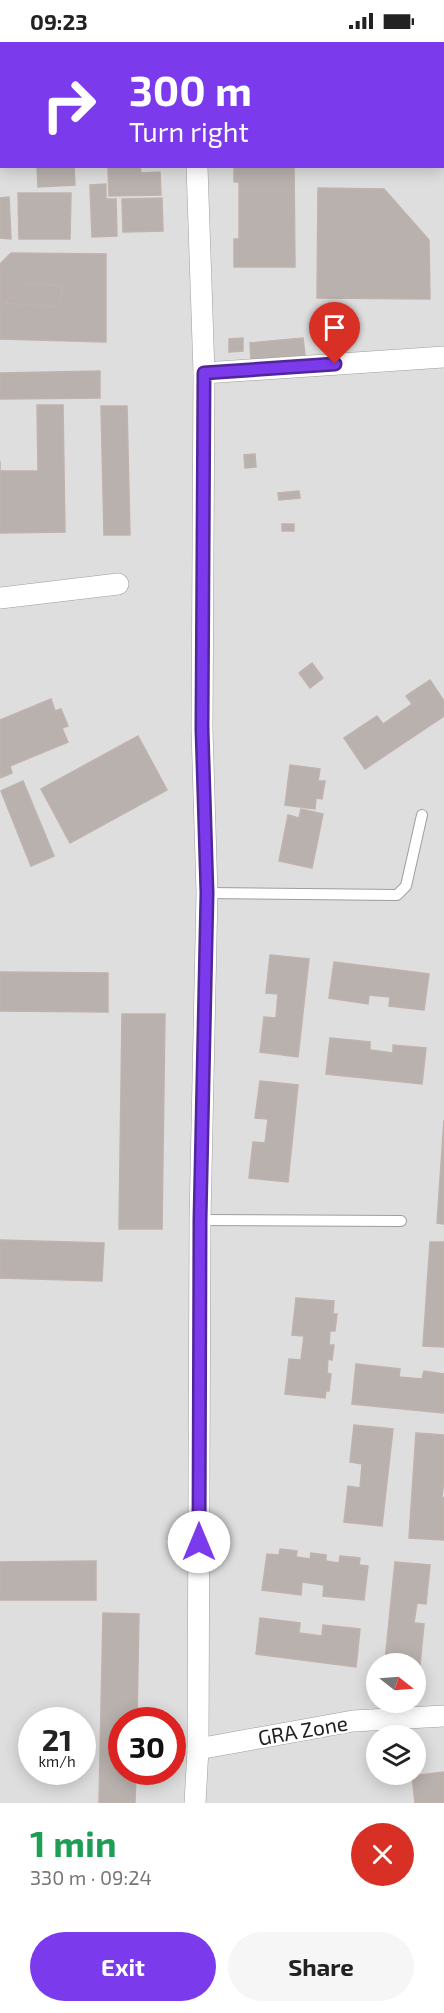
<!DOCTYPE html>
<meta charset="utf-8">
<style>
:root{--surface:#fff;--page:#f6f6f6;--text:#222;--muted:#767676;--accent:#7c3aed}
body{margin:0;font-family:"Exo 2",sans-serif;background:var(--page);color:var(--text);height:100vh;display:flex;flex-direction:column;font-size:22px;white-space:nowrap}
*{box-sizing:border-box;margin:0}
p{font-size:20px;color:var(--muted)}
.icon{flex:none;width:33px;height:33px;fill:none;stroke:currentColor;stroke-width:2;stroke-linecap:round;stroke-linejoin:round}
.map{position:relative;height:1761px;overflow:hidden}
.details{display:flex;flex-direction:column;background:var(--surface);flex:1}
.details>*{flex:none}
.guide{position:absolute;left:0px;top:0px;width:444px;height:126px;box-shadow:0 3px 15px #0003;background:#7c3aed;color:#fff;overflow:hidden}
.needle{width:39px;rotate:107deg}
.fabs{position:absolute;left:366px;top:1611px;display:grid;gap:12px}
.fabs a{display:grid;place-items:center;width:60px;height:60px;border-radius:50%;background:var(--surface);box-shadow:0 3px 15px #0003;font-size:30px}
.speed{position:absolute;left:18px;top:1665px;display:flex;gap:12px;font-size:30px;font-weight:700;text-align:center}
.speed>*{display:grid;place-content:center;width:78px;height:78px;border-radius:50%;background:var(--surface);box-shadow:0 3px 15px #0003;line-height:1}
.speed small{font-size:15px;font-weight:400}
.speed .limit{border:9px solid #d22;background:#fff;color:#111}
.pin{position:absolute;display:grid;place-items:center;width:51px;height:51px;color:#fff;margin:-62px -26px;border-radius:50% 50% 50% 0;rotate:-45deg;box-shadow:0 0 6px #0007}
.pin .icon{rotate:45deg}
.me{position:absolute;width:66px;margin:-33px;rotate:0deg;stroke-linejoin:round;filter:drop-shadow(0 0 4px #0008)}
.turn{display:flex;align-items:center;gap:21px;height:126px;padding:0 30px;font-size:27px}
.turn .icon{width:78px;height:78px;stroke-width:2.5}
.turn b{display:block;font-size:42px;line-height:51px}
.round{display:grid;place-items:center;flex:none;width:63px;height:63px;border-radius:32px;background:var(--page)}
.overview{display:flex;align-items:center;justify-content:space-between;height:102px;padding:0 30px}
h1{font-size:36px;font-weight:700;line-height:45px;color:#1e9e55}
.cta{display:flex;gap:12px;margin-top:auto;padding:12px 30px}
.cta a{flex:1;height:69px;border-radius:36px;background:var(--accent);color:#fff;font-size:24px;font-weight:700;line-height:69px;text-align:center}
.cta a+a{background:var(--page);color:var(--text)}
.status{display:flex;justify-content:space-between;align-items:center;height:42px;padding:0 30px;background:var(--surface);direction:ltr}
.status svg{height:16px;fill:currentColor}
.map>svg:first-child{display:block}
.residential{fill:#dedede;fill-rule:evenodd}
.building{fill:#b9b1ae;stroke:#c0b2ad;stroke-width:1.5;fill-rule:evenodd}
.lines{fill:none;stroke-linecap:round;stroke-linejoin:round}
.service-casing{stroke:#9e9e9e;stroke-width:12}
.minor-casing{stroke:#9e9e9e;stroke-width:22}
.service{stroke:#fff;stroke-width:10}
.minor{stroke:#fff;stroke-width:21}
.route-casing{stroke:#51269a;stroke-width:15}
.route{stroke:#7c3aed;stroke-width:10}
.labels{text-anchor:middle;stroke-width:4.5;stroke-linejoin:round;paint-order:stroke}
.street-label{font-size:21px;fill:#212121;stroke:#fff}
</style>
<div class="status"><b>09:23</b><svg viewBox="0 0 49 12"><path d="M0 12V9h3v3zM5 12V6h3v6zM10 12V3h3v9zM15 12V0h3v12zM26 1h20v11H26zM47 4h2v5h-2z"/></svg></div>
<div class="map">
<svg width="444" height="1761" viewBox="0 0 444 1761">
<rect width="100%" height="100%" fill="#f0ece8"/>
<path class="residential" d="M0,0h444v1761h-444zM2,2h440v122h-440zM376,1622h40v38h-40zM32,1678h50v52h-50zM122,1678h50v52h-50zM376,1694h40v38h-40z"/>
<g class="building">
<polygon points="5,0 91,0 92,2 3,2"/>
<rect x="238" y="0" width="73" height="2"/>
<polygon points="37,124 74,124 75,143 38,145"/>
<polygon points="108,124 140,124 141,131 160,130 161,153 109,154"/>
<polygon points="234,124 294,124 295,225 234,225 234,197 239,197 239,140 234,140"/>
<polygon points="106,142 106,157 116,157 117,194 92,195 90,143"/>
<polygon points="318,146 384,147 429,198 430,257 317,256"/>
<polygon points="18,151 71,151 70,197 19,197"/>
<polygon points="9,155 11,197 0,196 0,156"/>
<polygon points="162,156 163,189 123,190 122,157"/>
<path d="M11,211l95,1v88l-106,-3v-75zM27,241l35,3 -2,21 -55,-4z"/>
<polygon points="27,241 62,244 60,265 5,261"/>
<polygon points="243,296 243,309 229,310 229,297"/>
<polygon points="303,296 305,313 251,318 250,301"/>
<polygon points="100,329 100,356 0,357 0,331"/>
<polygon points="37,363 63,363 65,490 0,491 0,419 0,429 38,429"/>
<polygon points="101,364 127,364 130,493 104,493"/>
<polygon points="255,412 256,425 245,426 244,413"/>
<polygon points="299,449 300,456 279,458 278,451"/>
<rect x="282" y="482" width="12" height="7"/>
<polygon points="312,621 323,636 310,646 299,631"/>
<polygon points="430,638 444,659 444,674 365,727 344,696 377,674 383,682 412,662 406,654"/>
<polygon points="51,657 55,669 61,667 68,684 62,686 68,700 10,724 12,731 0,736 0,678"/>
<polygon points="138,694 167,748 70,801 41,747"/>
<polygon points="290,723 320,727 318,739 325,739 322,757 316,756 315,767 285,763"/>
<polygon points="23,739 54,814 31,824 1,749"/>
<polygon points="301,767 323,772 312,826 279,819 288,773 299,776"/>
<polygon points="270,913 309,917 298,1015 260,1010 264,975 276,976 278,952 266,951"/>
<polygon points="334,920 429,932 424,968 389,964 390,955 369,953 368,962 329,956"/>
<polygon points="0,930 108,931 108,970 0,969"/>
<polygon points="122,972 165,972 162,1187 119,1187"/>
<polygon points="330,996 370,1000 370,1008 393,1011 393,1003 426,1006 422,1042 326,1032"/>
<polygon points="260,1039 298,1043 288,1140 249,1136 253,1100 265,1101 268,1077 255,1076"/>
<polygon points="444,1078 444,1182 437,1181"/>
<polygon points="0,1198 104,1201 102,1239 0,1236"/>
<polygon points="430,1200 444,1200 444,1305 423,1304"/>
<polygon points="296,1256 334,1259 333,1272 337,1272 335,1289 330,1289 329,1303 334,1303 332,1318 328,1317 327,1331 331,1332 329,1349 326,1349 325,1356 285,1352 289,1317 301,1318 304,1294 292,1293"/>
<polygon points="356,1322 400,1327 399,1335 422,1337 424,1329 444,1332 444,1371 352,1362"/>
<polygon points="354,1383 393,1387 382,1484 344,1480 348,1444 360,1446 362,1422 350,1420"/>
<polygon points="416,1391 444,1393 444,1438 442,1455 444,1456 444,1498 409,1496"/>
<polygon points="280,1507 297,1509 296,1515 310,1517 311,1511 326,1513 326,1519 339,1521 340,1514 360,1516 359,1523 368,1524 364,1558 323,1554 324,1543 302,1540 301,1553 262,1548 267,1512 279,1513"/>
<polygon points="96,1519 96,1558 0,1558 0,1520"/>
<polygon points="395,1520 430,1523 426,1562 417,1561 414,1581 424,1582 420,1623 385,1619"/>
<polygon points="103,1571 139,1572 137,1678 122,1678 122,1730 136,1730 135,1761 99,1761"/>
<polygon points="260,1576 300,1581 299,1591 322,1594 323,1583 360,1587 356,1625 256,1612"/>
<polygon points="444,1730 444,1761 415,1761 412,1734"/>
</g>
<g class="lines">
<g class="service-casing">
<g id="service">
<polyline points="125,2 132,0"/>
<polyline points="207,851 397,853 406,844 422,773"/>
<polyline points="200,1178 401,1179"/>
</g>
</g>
<g class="minor-casing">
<g id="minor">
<polyline points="193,0 193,2"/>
<polyline points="204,331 444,315"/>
<polyline points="0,556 118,542"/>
<polyline points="198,1707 353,1679 444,1674"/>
<polyline points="195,1761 198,1707 200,1178 207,851 202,687 204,331 197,124"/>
</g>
</g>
<use href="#service" class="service"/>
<use href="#minor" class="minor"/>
</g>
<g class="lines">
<g class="route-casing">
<polyline id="route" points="199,1500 200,1178 207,851 202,687 204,331 335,322"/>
</g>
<use href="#route" class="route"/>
</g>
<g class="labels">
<g class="street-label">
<text transform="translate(303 1689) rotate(-10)" y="7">GRA Zone</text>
</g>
</g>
</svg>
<div class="fabs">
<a><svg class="needle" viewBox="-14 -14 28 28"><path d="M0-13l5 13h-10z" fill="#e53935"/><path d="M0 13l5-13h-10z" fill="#767676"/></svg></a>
<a><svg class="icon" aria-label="layers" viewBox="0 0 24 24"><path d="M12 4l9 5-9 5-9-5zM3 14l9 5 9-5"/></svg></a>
</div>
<div class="speed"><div>21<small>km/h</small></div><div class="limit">30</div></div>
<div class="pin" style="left:335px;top:322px;background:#d93025"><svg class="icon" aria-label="arrive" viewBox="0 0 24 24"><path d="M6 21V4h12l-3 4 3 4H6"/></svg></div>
<svg class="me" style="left:199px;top:1500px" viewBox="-20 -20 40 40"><circle r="19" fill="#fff"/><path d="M0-13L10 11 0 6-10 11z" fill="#7c3aed"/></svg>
<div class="guide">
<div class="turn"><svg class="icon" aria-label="right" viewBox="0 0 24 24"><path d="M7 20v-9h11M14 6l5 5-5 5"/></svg><div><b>300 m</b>Turn right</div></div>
</div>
</div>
<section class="details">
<div class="overview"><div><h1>1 min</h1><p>330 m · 09:24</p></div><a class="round" style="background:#d93025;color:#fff"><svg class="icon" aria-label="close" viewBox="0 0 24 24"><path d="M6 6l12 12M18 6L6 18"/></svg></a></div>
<div class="cta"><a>Exit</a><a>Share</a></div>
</section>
